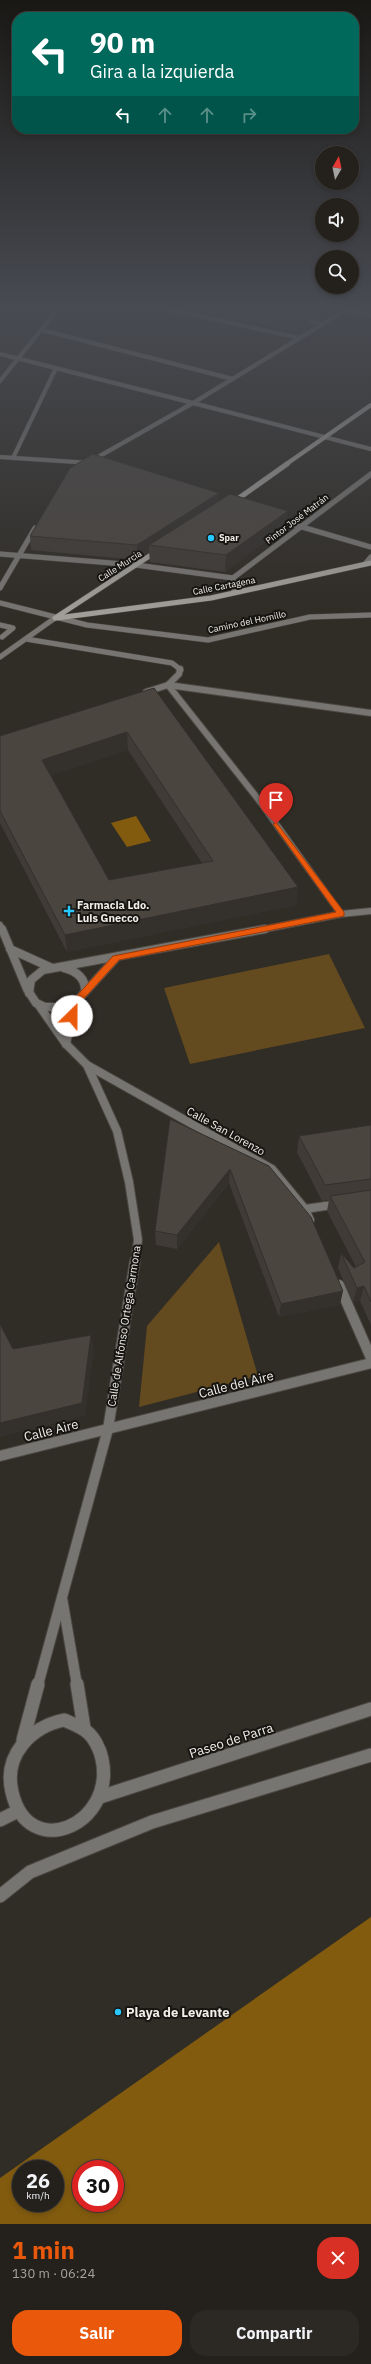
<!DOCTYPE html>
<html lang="es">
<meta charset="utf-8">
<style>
:root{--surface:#24211c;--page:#2c2925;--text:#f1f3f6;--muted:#a3a3a3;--line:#413e3b;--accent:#ea580c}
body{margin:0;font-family:"IBM Plex Sans",sans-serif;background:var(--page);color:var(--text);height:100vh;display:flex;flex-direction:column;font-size:15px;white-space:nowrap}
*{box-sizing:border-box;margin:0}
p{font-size:13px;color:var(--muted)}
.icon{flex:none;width:22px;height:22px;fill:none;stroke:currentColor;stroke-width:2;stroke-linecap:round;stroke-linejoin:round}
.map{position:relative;height:2224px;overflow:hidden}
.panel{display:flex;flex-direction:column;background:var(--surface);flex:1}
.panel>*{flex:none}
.top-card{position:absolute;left:12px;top:12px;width:347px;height:122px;border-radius:16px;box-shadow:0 2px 6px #0003,0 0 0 1px var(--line);background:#00695c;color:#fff;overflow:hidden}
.needle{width:26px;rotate:9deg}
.fabs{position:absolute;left:315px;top:146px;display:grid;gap:8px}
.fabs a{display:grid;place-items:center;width:44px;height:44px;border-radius:50%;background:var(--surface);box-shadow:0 2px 6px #0003,0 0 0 1px var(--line);font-size:20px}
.speed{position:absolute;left:12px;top:2160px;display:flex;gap:8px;font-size:20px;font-weight:700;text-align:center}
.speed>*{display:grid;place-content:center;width:52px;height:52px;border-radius:50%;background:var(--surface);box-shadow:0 2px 6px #0003,0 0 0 1px var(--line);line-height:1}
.speed small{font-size:10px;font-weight:400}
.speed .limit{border:6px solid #d22;background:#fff;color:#111}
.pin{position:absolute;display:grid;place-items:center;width:34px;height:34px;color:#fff;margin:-41px -17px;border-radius:50% 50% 50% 0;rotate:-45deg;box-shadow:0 0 4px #0007}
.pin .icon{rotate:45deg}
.me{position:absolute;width:44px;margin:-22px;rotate:23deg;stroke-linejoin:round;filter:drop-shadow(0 0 3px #0008)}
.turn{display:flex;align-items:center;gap:14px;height:84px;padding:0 12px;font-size:18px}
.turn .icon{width:52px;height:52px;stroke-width:2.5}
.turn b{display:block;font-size:28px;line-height:34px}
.lanes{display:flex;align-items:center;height:38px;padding:0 12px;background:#0003;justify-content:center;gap:20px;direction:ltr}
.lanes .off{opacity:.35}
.round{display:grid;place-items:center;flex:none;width:42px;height:42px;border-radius:16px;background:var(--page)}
.head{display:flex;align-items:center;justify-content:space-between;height:68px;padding:0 12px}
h1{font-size:24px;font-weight:800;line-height:30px;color:var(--accent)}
.button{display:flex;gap:8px;margin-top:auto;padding:8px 12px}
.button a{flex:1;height:46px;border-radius:16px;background:var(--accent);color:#fff;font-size:16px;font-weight:800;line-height:46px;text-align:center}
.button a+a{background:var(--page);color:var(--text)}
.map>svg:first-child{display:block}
.green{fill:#634a1f}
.water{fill:#825b0f;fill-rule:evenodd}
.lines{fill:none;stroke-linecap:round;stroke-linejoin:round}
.street-far5-casing{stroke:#4b4741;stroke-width:5}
.street-far4-casing{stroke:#4b4741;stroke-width:6}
.street-far3-casing{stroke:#4b4741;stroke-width:8}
.street-far2-casing{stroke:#4b4741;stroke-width:10}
.street-far1-casing{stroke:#4b4741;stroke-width:12}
.street-casing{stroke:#4b4741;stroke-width:15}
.secondary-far1-casing{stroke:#4b4741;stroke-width:5}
.secondary-casing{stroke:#4b4741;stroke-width:6}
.street-far5{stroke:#777572;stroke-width:4}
.street-far4{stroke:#777572;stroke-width:5}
.street-far3{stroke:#777572;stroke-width:6}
.street-far2{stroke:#777572;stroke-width:8}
.street-far1{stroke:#777572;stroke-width:10}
.street{stroke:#777572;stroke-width:13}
.secondary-far1{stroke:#a19e99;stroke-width:4}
.secondary{stroke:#a19e99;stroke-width:5}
.wall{fill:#403b36;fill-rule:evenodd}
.shaded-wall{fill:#34302c}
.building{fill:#4a453f;stroke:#34302c;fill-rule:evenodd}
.route{fill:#ea580c;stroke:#983908}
.poi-dot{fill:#28c8ff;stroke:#171512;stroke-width:1.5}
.labels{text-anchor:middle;stroke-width:4;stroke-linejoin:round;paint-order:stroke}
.far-street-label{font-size:9px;fill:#f1eeea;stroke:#171512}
.far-poi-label{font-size:9px;font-weight:bold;fill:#f1eeea;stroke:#171512;text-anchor:start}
.poi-label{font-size:11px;font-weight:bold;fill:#f1eeea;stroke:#171512;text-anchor:start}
.street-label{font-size:11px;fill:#f1eeea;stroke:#171512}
.near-street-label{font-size:13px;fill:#f1eeea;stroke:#171512}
.near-poi-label{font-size:13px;font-weight:bold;fill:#f1eeea;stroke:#171512;text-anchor:start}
</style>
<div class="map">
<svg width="371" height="2224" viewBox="0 0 371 2224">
<rect width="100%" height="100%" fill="#302c26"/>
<g class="green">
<polygon points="329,954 365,1028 190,1064 164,988"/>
<polygon points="219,1242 258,1376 139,1407 147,1326"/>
</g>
<g class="water">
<polygon points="136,816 151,841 127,847 111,823"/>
<path d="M371,1917v307h-371v-46zM21,2169h34v34h-34zM81,2169h34v34h-34z"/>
</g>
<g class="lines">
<g class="street-far5-casing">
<g id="street-far5">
<polyline points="148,305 300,338"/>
<polyline points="318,305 371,315"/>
<polyline points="300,319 323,324"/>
<polyline points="42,330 233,379"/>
<polyline points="0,354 193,403 354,305"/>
<polyline points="0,381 61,305"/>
<polyline points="0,457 91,463"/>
<polyline points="13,458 56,368"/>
<polyline points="91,461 193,403 371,449"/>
</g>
</g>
<g class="street-far4-casing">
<g id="street-far4">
<polyline points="278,520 371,547"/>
<polyline points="0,554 136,565 233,578"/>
<polyline points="365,564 371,557"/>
<polyline points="233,578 371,474"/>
<polyline points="233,578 234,592"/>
<polyline points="0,588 35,528"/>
<polyline points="0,603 87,625 208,640 310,617 371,615"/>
<polyline points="0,625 13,628 2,637"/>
<polyline points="26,639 172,663 181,670"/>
<polyline points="0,657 55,618"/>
</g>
</g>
<g class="street-far3-casing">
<g id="street-far3">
<polyline points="168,685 179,674 180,669"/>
<polyline points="168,685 258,799 341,914"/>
<polyline points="146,692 168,685 371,713"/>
<polyline points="0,925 2,930"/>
<polyline points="260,930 341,914 371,911"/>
</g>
</g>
<g class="street-far2-casing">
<g id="street-far2">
<polyline points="2,929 27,989 36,1003 45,1007 61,1007 75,1003 116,958"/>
<polyline points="10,949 52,968"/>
<path d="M64,968c12,3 21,9 21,22"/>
<polyline points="29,993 31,980 43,970 265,929"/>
<polyline points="38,1004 66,1044 87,1065 117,1131 129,1182 138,1240 135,1262"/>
<polyline points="66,1044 75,1003"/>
<polyline points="87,1065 272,1169 305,1209 310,1220"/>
<polyline points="305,1209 339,1204"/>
</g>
</g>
<g class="street-far1-casing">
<g id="street-far1">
<polyline points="339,1285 371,1358"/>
<polyline points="0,1456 371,1363"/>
<polyline points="62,1598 77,1685"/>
<polyline points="38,1685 108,1429 135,1261"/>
</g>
</g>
<g class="street-casing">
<g id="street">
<polyline points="77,1684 84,1728"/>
<path d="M64,1720c7,3 15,6 22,11 8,6 14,18 16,28 14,66 -74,104 -90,33 -9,-37 19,-65 52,-72z"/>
<polyline points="23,1740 38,1684"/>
<polyline points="100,1797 371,1709"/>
<polyline points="0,1820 18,1811"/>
<polyline points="0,1896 30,1872 152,1822 371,1755"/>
</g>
</g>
<g class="secondary-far1-casing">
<polyline id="secondary-far1" points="285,465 371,405"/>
</g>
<g class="secondary-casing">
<g id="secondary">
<polyline points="232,503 287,464"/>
<polyline points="55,618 157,551"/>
<polyline points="57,618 211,598 371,563"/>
</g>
</g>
<use href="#street-far5" class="street-far5"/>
<use href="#street-far4" class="street-far4"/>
<use href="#street-far3" class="street-far3"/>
<use href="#street-far2" class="street-far2"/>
<use href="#street-far1" class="street-far1"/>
<use href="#street" class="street"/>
<use href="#secondary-far1" class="secondary-far1"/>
<use href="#secondary" class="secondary"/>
</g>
<g class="wall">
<polygon points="172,305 329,305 329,315 320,320 311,318 310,325 297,333"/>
<polygon points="219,493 218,501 286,527 225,572 150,562 149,552 137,560 31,550 30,536"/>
<path d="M154,688l144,199 -2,18 -229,47 -67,-129v-87zM128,750l74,113 -93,17 -58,-105z"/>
<polygon points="170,1119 269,1166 340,1305 279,1317 229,1183 177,1249 156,1245 155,1231"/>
<polygon points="371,1125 371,1325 360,1301 353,1302 338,1268 341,1253 354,1268 356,1267 327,1211 329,1200 322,1201 297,1152 299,1136"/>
</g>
<g class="shaded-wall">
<polygon points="325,305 329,305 329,315 320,320 321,307"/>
<polygon points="311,313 310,325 297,333 298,320"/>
<polygon points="219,493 218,508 149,545 149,552 137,560 137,545"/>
<polygon points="288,511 286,527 225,572 226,555"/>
<polygon points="127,732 128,750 44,778 42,760"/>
<polygon points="298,887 296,905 67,952 65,935"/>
<polygon points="230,1169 229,1183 177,1249 177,1235"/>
<polygon points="364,1286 360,1301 353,1302 357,1288"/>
<polygon points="343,1291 340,1305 279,1317 281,1304"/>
<polygon points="91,1335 94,1350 85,1416 0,1437 0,1423"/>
</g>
<g class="building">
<polygon points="227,305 273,305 311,313 298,320"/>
<polygon points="308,305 325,305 321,307"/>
<polygon points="93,454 219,493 137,545 30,536 70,468"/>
<polygon points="230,494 288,511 226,555 149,545"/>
<path d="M154,688l144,199 -233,48 -65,-124v-75zM127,732l86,129 -104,19 -67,-120z"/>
<polygon points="170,1119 269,1166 311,1217 343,1291 281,1304 230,1169 177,1235 155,1231"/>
<polygon points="371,1125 371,1179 325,1185 299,1136"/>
<polygon points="371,1190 371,1302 364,1286 357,1288 341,1253 354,1268 365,1262 330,1196"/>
<polygon points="0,1324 13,1349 91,1335 82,1403 0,1423"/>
</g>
<linearGradient id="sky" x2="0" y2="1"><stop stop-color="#1a1815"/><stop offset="0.5" stop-color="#484b52"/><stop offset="1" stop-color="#484b52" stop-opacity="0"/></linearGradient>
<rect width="371" height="616" fill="url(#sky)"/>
<polygon class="route" points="276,822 344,912 344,916 119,960 79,1004 75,1019 69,1019 72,1001 113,956 336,912 273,824"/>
<g class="poi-dot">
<circle cx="211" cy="538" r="4"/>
<path d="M67 905h4v4h4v4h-4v4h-4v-4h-4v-4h4z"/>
<circle cx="118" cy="2012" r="4"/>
</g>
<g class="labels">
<g class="far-street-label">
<text transform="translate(297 519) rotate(-37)" y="3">Pintor José Matrán</text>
<text transform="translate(120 566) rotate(-33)" y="3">Calle Murcia</text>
<text transform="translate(224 586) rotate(-11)" y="3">Calle Cartagena</text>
<text transform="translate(247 622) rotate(-12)" y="3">Camino del Hornillo</text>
</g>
<g class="far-poi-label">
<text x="219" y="541">Spar</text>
</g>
<g class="poi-label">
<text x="77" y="909">Farmacia Ldo.<tspan x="77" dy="13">Luis Gnecco</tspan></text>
</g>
<g class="street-label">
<text transform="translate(226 1131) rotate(29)" y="4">Calle San Lorenzo</text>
<text transform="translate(124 1326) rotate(-81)" y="4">Calle de Alfonso Ortega Carmona</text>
</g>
<g class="near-street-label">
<text transform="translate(236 1384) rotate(-14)" y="5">Calle del Aire</text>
<text transform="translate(51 1430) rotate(-14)" y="5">Calle Aire</text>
<text transform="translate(231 1740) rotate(-18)" y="5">Paseo de Parra</text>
</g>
<g class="near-poi-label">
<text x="126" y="2017">Playa de Levante</text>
</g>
</g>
</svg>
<div class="fabs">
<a><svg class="needle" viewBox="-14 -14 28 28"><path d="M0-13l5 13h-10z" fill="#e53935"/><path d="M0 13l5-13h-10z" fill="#a3a3a3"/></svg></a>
<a><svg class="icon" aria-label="sound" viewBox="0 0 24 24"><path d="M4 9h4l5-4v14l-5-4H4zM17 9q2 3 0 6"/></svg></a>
<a><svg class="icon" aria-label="search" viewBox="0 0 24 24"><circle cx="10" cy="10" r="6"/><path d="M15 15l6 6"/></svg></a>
</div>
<div class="speed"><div>26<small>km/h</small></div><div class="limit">30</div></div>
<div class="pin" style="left:276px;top:824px;background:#d93025"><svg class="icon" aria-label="arrive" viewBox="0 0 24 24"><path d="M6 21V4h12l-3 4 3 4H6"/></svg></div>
<svg class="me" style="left:72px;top:1016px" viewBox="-20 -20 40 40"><circle r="19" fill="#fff"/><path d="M0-13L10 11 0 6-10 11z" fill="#ea580c"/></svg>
<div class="top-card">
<div class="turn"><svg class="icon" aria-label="left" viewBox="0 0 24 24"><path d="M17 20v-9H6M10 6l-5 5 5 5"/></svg><div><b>90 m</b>Gira a la izquierda</div></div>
<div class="lanes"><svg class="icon" aria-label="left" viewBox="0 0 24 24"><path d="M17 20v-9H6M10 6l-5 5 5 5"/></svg><svg class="icon off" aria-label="ahead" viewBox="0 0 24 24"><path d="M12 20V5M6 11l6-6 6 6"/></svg><svg class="icon off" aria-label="ahead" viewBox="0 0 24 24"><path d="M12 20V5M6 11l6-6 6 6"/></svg><svg class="icon off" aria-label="right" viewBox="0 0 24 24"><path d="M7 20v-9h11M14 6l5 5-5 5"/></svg></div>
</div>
</div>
<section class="panel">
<div class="head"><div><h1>1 min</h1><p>130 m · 06:24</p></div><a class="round" style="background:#d93025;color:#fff"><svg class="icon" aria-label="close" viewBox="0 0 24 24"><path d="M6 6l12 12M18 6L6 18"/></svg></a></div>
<div class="button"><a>Salir</a><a>Compartir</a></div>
</section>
